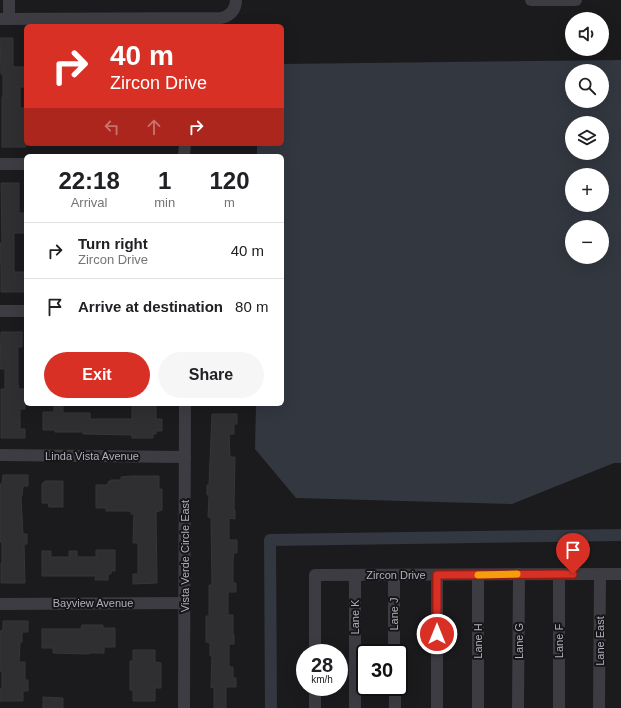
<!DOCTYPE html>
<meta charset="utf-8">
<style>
:root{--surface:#fff;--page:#f6f6f6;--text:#202124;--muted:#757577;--line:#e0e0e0;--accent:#d93025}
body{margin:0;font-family:Arial,sans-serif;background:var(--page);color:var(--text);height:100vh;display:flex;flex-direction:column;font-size:15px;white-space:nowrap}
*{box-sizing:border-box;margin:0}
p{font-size:13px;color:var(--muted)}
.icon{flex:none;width:22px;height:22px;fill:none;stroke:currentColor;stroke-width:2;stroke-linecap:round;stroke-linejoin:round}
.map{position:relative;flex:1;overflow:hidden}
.side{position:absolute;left:24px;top:154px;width:260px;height:252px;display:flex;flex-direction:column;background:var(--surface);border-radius:6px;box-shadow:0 4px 16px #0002}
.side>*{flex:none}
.hud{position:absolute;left:24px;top:24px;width:260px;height:122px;border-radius:6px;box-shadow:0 4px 16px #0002;background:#d93025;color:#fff;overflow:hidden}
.fabs{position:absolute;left:565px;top:12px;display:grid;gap:8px}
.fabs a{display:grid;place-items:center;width:44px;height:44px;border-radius:50%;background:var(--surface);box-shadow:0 4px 16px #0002;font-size:20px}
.speed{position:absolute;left:296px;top:644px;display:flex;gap:8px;font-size:20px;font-weight:700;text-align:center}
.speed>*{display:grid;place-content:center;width:52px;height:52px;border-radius:50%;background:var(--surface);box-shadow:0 4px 16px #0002;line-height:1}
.speed small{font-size:10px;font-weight:400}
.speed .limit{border:2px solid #111;border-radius:6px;background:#fff;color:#111}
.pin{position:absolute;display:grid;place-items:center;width:34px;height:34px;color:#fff;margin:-41px -17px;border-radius:50% 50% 50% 0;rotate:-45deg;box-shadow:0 0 4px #0007}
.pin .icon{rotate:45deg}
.me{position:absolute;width:44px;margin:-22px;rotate:0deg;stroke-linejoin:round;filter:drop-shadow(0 0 3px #0008)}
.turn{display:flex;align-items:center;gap:14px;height:84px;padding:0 20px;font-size:18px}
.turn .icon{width:52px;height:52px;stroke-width:2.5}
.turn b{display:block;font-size:28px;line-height:34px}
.lanes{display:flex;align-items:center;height:38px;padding:0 20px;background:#0003;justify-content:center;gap:20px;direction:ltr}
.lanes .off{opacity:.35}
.eta{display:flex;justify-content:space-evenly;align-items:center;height:68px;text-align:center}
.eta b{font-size:24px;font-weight:700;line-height:28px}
.cta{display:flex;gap:8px;margin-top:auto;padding:8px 20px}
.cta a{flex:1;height:46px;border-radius:24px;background:var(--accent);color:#fff;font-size:16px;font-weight:700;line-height:46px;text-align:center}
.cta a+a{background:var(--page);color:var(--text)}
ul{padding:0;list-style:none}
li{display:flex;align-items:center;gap:12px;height:56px;padding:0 20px;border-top:1px solid var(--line)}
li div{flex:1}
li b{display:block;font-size:15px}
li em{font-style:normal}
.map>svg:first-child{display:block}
.water{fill:#323740;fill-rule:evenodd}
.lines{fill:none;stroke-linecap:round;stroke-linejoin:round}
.canal{stroke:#323740;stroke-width:12}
.building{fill:#2f2e31;stroke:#363539}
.minor{stroke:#3c3c42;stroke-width:12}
.route-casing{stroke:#8d1f18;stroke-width:10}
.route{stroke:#d93025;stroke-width:7}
.slow{stroke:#f59e0b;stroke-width:7}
.labels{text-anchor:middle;stroke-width:4;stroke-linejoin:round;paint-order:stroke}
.street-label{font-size:11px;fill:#afb0bb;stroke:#161618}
</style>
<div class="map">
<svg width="621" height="708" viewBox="0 0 621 708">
<rect width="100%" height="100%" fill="#1b1b1d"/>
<path class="water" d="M621,60v403h-7l-102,41 -216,-6 -41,-49 1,-45h26v-248h-25v-12h25v-80zM572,71h30v30h-30zM572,123h30v30h-30zM572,175h30v30h-30zM572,227h30v30h-30z"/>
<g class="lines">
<polyline class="canal" points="271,708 270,540 621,535"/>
</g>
<g class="building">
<polygon points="0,38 13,38 13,67 26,67 25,87 20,87 20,108 25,108 26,147 2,147 2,97 3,97 3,74 1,74"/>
<polygon points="1,183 19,183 19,213 25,213 26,233 14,233 14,272 26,272 25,292 1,292 1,264 0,264 0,243 2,243"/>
<polygon points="1,332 22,332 22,347 18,347 18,384 19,389 25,389 25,409 20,409 20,429 25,429 25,438 1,438 1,389 5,389 5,369 0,369"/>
<polygon points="132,404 156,404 156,419 162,419 162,431 156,431 156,434 153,434 153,438 132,438 132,435 83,434 83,432 55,432 55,430 43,430 43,412 54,412 54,406 63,406 63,413 90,413 90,419 132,419"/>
<polygon points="212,414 237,414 237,424 234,424 234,434 229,434 230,457 235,457 234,510 235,510 235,519 229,518 229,540 237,540 237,553 234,553 233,560 233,583 236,583 236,592 228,592 228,615 233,615 233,635 234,635 234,644 229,644 229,667 233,667 233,678 236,678 236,687 226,687 226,708 214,708 214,687 211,688 212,656 210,656 210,643 206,642 206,616 209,616 209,585 212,585 211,517 208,517 209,495 207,495 207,485 209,485"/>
<polygon points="3,475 28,475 28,486 23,486 22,496 21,496 23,534 27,534 27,544 24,544 25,583 1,583 1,563 2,563 2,542 0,542 0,484 2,484"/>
<polygon points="132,476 159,476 159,489 162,489 162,510 156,512 157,583 133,584 133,574 138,574 138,543 133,543 134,514 131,514 131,511 106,511 106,508 96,508 96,485 108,485 108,482 111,480 121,480 121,477"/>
<polygon points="45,481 63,481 63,507 49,507 48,503 42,503 42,484"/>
<polygon points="96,550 115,550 115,571 111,571 111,574 108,574 108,580 95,580 96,576 42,576 42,551 51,551 51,557 69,557 69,551 77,551 77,557 96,557"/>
<polygon points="3,621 28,621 28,632 22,632 22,642 20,642 19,662 25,662 25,680 28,680 28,691 23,691 23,701 0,701 0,689 2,689 2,671 0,671 0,631 2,631 3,628"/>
<polygon points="82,625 103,625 103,628 115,628 115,647 104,647 104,653 89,653 89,654 53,653 53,648 42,648 42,629 81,629"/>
<polygon points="133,650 155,650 155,662 161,663 161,688 155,688 155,701 133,701 133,690 130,690 130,661 133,661"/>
<polygon points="43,697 63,698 63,708 43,708"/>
</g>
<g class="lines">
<g class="minor">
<polyline points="531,0 576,0"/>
<path d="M0,19l221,-1c9,-2 15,-8 15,-18"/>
<polyline points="9,19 9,0"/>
<polyline points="184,156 185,144"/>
<polyline points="0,164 26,164"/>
<polyline points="0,311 26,311"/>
<polyline points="0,455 185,457"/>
<polyline points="394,575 394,653"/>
<polyline points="0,604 185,603"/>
<polyline points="315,653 315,575 621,574"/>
<polyline points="315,687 315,708"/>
<polyline points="395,687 395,708"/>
<polyline points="184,708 185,404"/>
<polyline points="355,708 355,575"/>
<polyline points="437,708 437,575"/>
<polyline points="478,708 478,575"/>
<polyline points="518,708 519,574"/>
<polyline points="559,708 559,574"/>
<polyline points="599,708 600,574"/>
</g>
</g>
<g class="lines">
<g class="route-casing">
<polyline id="route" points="437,634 437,575 573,574"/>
</g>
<use href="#route" class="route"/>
<polyline class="slow" points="478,575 517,574"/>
</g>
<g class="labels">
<g class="street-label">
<text x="92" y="460">Linda Vista Avenue</text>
<text transform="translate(185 556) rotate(-90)" y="4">Vista Verde Circle East</text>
<text x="396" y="579">Zircon Drive</text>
<text x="93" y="607">Bayview Avenue</text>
<text transform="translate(394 614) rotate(-90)" y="4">Lane J</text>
<text transform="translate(355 617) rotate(-90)" y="4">Lane K</text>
<text transform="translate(478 641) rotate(-90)" y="4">Lane H</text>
<text transform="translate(519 641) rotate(-90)" y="4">Lane G</text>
<text transform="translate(559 641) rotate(-90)" y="4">Lane F</text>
<text transform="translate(600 641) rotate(-90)" y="4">Lane East</text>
</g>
</g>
</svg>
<div class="fabs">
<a><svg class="icon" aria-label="sound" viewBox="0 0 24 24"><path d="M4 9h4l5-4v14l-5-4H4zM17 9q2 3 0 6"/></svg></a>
<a><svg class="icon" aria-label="search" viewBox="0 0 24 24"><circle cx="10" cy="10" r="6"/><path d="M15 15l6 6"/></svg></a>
<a><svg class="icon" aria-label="layers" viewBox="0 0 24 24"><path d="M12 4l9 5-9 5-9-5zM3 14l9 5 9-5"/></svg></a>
<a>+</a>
<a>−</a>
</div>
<div class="speed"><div>28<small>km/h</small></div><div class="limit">30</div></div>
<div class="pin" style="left:573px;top:574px;background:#d93025"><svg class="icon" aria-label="arrive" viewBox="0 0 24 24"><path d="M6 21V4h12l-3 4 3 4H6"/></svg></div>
<svg class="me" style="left:437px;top:634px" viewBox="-20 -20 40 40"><circle r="17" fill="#d93025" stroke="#fff" stroke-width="3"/><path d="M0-11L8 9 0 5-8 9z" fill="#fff"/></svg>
<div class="hud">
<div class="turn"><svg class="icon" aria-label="right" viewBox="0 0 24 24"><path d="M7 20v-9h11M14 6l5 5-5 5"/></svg><div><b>40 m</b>Zircon Drive</div></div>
<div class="lanes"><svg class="icon off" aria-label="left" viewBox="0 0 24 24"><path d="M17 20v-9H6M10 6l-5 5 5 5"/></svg><svg class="icon off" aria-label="ahead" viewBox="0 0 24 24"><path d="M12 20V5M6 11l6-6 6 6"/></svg><svg class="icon" aria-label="right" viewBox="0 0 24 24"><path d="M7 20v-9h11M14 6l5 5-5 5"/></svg></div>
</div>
<section class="side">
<div class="eta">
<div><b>22:18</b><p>Arrival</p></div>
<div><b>1</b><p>min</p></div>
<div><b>120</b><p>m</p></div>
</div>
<ul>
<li><svg class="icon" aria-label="right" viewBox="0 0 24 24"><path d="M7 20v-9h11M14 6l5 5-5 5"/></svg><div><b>Turn right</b><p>Zircon Drive</p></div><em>40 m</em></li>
<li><svg class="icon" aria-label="arrive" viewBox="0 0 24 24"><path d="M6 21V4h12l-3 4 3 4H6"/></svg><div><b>Arrive at destination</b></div><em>80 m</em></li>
</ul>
<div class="cta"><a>Exit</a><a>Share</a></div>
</section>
</div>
